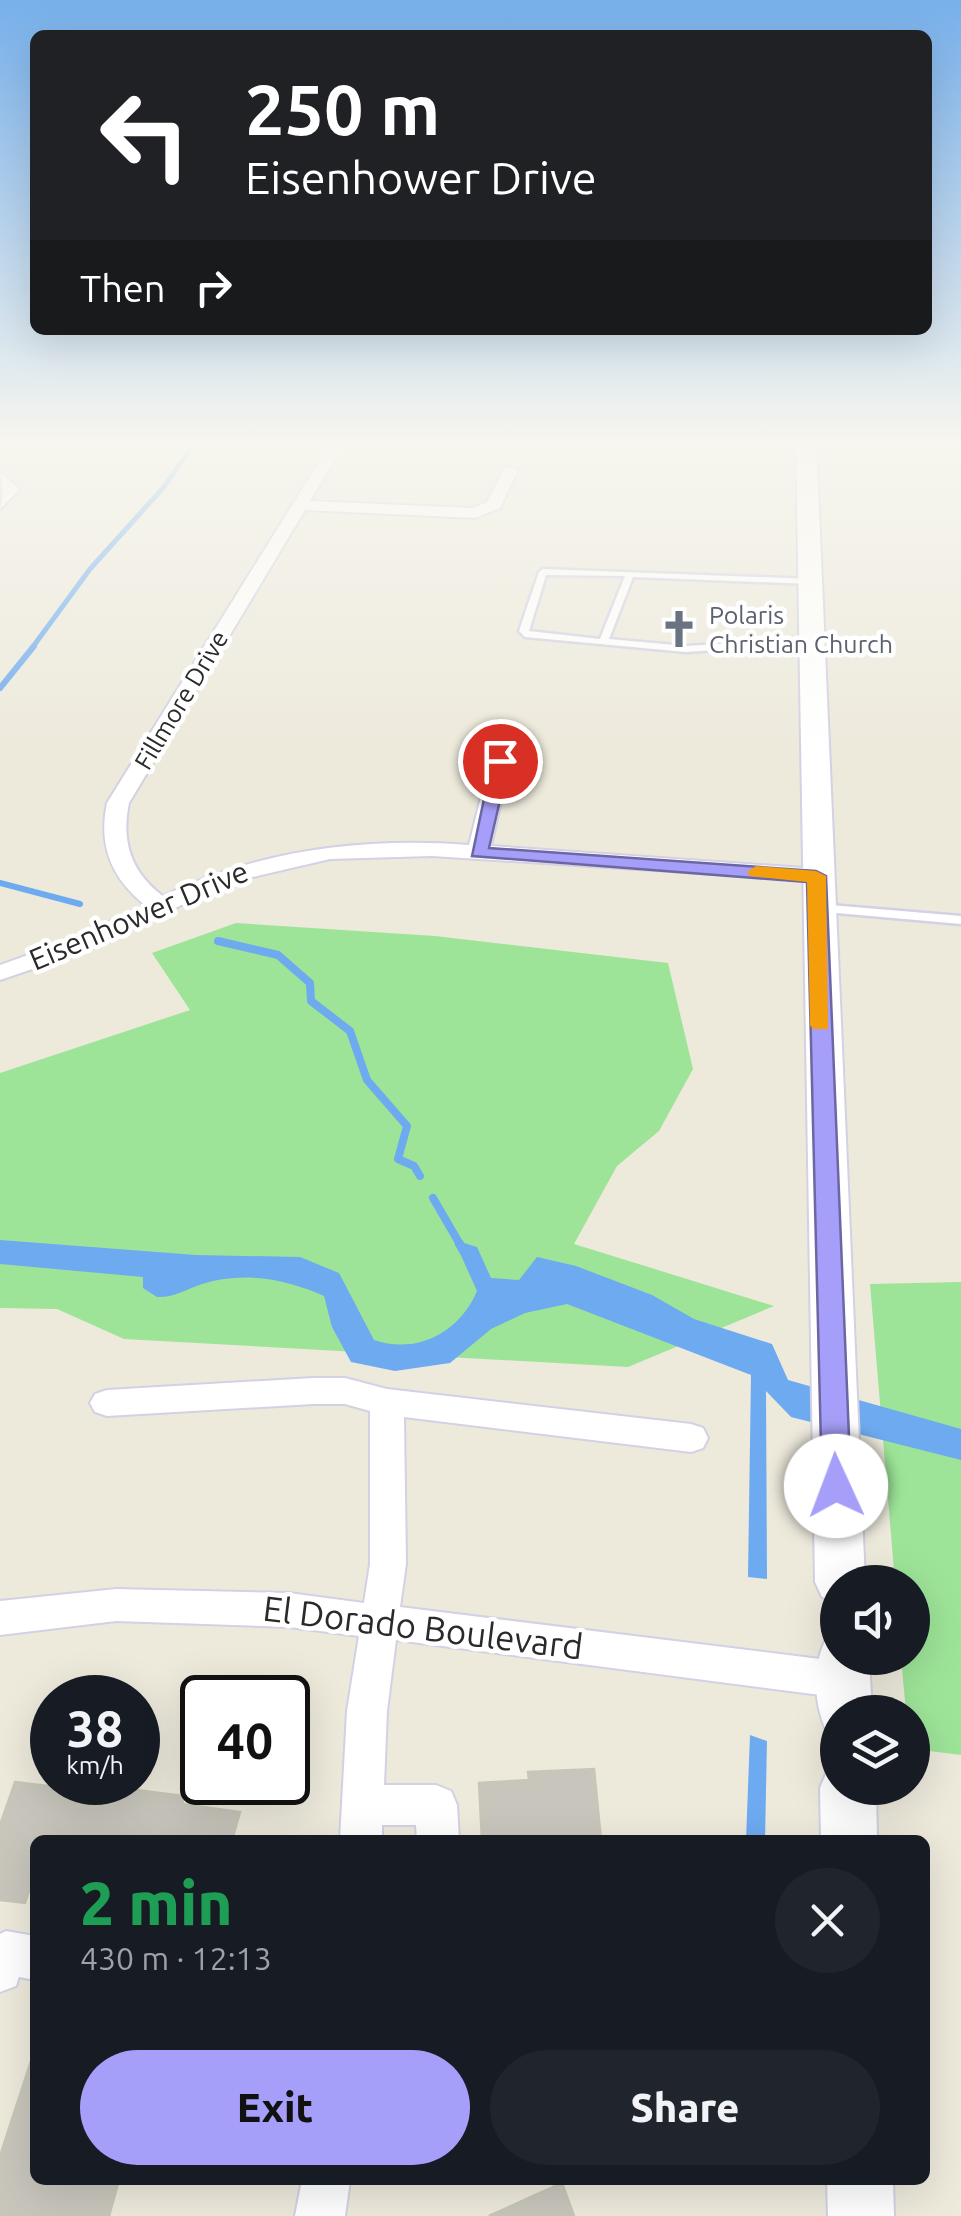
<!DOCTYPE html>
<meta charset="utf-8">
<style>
:root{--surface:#171b24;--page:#20242c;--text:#f1f3f6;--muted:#9ea1a6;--accent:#a69ff9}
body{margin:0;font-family:Ubuntu,sans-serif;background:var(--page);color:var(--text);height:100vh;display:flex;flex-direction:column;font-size:38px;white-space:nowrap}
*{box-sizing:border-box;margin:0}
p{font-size:32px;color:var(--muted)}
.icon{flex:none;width:55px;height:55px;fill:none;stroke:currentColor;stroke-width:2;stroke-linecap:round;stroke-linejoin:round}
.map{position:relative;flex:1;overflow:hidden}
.sheet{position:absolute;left:30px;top:1835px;width:900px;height:350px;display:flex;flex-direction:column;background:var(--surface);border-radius:15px;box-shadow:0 10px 40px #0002}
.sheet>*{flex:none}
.banner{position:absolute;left:30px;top:30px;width:902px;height:305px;border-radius:15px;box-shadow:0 10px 40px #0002;background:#202124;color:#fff;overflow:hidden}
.controls{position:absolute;left:820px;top:1565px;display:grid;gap:20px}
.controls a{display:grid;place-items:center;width:110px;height:110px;border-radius:50%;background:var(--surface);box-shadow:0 10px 40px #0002;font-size:50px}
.speed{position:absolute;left:30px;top:1675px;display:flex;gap:20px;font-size:50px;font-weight:700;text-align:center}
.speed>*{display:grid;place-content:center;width:130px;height:130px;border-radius:50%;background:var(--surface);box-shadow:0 10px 40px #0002;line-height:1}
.speed small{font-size:25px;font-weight:400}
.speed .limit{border:5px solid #111;border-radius:15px;background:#fff;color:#111}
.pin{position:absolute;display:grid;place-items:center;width:85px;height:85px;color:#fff;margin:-42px;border:5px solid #fff;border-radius:50%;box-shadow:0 2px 10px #0007}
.me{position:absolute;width:110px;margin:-55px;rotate:358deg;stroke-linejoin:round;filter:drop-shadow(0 0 8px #0008)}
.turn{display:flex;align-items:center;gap:35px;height:210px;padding:0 50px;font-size:45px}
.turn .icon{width:130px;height:130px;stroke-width:2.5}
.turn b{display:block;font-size:70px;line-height:85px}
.then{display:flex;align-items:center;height:95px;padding:0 50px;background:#0003;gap:20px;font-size:38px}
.round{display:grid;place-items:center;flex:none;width:105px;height:105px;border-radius:52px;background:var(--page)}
.headline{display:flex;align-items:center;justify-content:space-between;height:170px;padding:0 50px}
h1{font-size:60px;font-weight:800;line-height:75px;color:#1e9e55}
.cta{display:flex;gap:20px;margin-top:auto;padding:20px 50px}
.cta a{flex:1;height:115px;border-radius:60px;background:var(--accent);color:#111;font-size:40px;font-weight:800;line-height:115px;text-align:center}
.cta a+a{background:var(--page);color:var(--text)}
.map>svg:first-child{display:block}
.green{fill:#9de498}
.water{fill:#6daaf0}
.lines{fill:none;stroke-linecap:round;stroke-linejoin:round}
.stream-far3{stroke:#6daaf0;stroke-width:5}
.stream-far2{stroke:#6daaf0;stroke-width:6}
.stream-far1{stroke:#6daaf0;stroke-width:8}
.stream{stroke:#6daaf0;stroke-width:9}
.building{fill:#c8c6bc;stroke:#c8c7b6;stroke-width:2.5}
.lane-casing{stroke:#d3d1e3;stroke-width:5}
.street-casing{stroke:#d3d1e3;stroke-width:4}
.secondary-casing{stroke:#d3d1e3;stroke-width:4}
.lane{fill:#fff;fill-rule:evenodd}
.street{fill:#fff;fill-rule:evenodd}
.secondary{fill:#fff;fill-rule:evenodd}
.route{fill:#a69ff9;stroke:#6c67a2;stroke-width:2.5}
.slow{fill:#f59e0b}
.labels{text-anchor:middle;stroke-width:9;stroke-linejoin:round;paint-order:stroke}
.far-worship-label{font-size:25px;fill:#5b616d;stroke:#fff;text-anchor:start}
.far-street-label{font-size:25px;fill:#2a2a2a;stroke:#fff}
.street-label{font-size:30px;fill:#2a2a2a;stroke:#fff}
.near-street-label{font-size:35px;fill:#2a2a2a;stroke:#fff}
</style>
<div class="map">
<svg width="961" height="2216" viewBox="0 0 961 2216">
<rect width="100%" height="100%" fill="#edeadc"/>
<g class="green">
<polygon points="236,923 435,936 668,963 693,1069 659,1131 617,1166 574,1244 774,1306 628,1367 124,1339 57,1309 0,1308 0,1073 190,1010 152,953"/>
<polygon points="961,1282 961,1755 913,1749 912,1712 906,1712 901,1658 912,1658 912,1582 895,1582 870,1284"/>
</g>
<g class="water">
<path d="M0,1240l196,15 104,2 39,16 35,67c43,15 86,-8 103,-49l-23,-51 23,7 14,31 28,2 18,-23 39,9 76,29 42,24 78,25 16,36 173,49v31l-170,-43 -25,-26 1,188 -19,-2 3,-202 -184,-71 -42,9 -34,16 -41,34 -55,8 -44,-9 -19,-35 -8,-31c-39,-17 -80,-25 -122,-12 -15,5 -29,14 -45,13l-14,-9v-11l-143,-13z"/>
<polygon points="750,1735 767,1741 765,1840 746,1840"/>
</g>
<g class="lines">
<polyline class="stream-far3" points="32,648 90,569 163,488 196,441"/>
<g class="stream-far2">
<polyline points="0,688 34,646"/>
<polyline points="0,883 80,904"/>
</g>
<g class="stream-far1">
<polyline points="218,941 278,955 310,983 311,1001 350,1031 367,1080 407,1126 398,1159 414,1166 420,1176"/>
<polyline points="433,1198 461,1246"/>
</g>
<polyline class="stream" points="459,1243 463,1250"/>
</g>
<g class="building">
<polygon points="594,1769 601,1840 482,1840 479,1783 529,1780 528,1772"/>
<polygon points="15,1782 72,1789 74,1782 184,1796 182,1804 240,1812 232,1840 35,1840 35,1873 25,1903 0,1900 0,1825"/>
<polygon points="31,2061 35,2061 35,2180 119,2180 109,2216 0,2216 0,2156"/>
<polygon points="562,2183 574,2216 489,2216"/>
</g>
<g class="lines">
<g class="lane-casing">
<g id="lane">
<path d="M543,569l270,10 1,2 -4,3 -177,-7 -24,62 77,7 125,-8 5,3 -5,3 -125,8 -161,-15 -6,-6 20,-59zM546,575l79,1 -25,63 -71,-8z"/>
<polygon points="818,904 961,916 961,924 814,911 812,908"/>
</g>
</g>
<g class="street-casing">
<g id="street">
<path d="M332,441h14l-36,60 163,7 14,-6 18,-35 13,3 -18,38 -25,10 -170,-8 -176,293c-8,39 2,69 34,93 96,-46 200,-59 306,-51l21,-84 -17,-25 10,-6 7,2 20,29 -19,85 326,23 11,7 -3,5 -393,-25 -102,3 -103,24 -136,66 -91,31v-15l73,-26 72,-34c-34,-27 -47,-60 -38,-102z"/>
<polygon points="0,473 20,489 0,509 3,489"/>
<polygon points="313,1378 345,1378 387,1389 691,1424 703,1428 708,1438 703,1448 691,1452 404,1417 406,1564 400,1607 844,1662 858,1667 863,1680 858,1693 844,1698 396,1640 387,1711 384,1785 436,1785 451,1791 457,1805 459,1840 417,1840 416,1825 382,1825 382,1840 340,1840 347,1711 359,1636 289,1627 116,1621 0,1635 0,1601 116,1589 289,1593 364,1603 370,1564 370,1411 345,1404 313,1404 107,1416 95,1412 90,1403 95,1394 107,1390"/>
<polygon points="6,1931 35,1936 35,1980 19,1977 16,1986 0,1992 0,1934"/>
<polygon points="302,2180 350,2180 345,2216 295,2216"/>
</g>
</g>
<g class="secondary-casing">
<g id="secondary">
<polygon points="796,441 816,441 865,1582 838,1582 838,1603 822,1597 815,1582"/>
<path d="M838,1636v22h31l3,54h-34v22l-12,-4c-12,-27 -14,-62 -1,-89z"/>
<polygon points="838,1765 838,1788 876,1788 877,1840 821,1840 820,1788 828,1769"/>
<polygon points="827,2180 893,2180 894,2216 828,2216"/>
</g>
</g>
<use href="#lane" class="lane"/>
<use href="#street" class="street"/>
<use href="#secondary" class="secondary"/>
</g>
<linearGradient id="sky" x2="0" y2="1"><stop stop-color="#77b0eb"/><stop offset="0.59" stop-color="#f7f6ef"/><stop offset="1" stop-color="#f7f6ef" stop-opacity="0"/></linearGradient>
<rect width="961" height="751" fill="url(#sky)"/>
<polygon class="route" points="500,756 509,761 489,848 816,871 826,876 851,1486 846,1495 836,1498 826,1495 822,1486 807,882 472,856 492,761"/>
<polygon class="slow" points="756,866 816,871 826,876 828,1029 813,1029 810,1025 807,882 750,876 747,872"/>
<defs>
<g id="church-bare" transform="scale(3)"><path d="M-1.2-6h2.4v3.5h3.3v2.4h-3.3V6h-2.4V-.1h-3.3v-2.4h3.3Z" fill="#6b7280" stroke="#fff" stroke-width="2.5" paint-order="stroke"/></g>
</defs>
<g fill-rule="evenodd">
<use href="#church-bare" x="679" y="629"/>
</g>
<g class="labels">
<g class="far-worship-label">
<text x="709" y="624">Polaris<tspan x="709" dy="29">Christian Church</tspan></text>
</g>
<g class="far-street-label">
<text transform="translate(181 700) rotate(-59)" y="9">Fillmore Drive</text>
</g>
<g class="street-label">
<text transform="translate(139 916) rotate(-23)" y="10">Eisenhower Drive</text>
</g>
<g class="near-street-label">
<text transform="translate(423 1628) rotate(7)" y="12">El Dorado Boulevard</text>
</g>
</g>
</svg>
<div class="controls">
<a><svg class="icon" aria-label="sound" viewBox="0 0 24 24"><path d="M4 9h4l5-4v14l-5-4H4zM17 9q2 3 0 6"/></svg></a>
<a><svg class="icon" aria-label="layers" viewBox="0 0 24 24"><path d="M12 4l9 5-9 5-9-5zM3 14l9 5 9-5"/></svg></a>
</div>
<div class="speed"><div>38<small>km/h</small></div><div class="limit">40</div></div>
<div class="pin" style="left:500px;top:761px;background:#d93025"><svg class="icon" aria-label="arrive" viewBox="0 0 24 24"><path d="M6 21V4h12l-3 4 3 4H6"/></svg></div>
<svg class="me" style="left:836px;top:1486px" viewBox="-20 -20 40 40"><circle r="19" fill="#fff"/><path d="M0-13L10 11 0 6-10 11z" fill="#a69ff9"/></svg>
<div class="banner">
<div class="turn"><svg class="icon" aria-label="left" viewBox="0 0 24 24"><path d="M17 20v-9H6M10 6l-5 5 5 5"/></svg><div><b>250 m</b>Eisenhower Drive</div></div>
<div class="then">Then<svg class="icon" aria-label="right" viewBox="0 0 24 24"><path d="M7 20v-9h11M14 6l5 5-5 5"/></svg></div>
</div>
<section class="sheet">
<div class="headline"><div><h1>2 min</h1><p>430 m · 12:13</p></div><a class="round"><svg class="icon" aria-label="close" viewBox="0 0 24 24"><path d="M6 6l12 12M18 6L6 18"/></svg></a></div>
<div class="cta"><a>Exit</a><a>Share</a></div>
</section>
</div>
